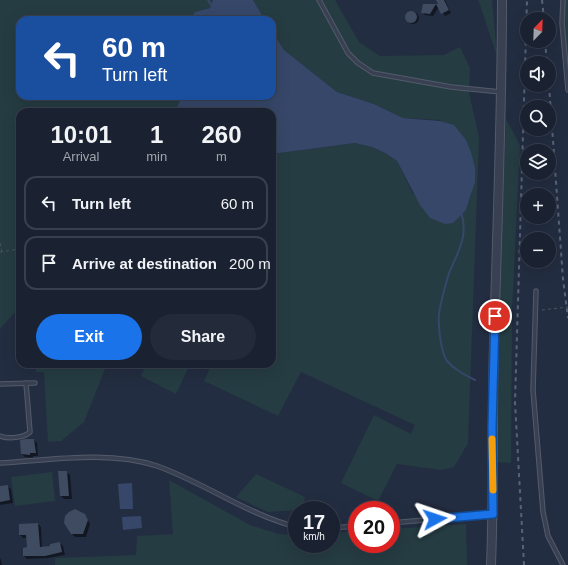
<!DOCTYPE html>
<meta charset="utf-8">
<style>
:root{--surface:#1a2231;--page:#232a39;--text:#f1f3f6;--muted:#9fa4ab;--line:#383f4d;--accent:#1a73e8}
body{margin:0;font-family:Arial,sans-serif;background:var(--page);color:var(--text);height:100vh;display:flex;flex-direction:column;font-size:15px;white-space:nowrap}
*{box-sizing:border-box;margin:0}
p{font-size:13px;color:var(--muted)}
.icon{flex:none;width:22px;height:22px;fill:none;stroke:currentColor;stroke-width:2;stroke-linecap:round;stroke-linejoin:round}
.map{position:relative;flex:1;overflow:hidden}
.panel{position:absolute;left:16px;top:108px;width:260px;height:260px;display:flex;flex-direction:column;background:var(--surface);border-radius:12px;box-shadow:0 4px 16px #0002,0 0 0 1px var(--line)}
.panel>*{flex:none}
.hud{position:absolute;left:16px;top:16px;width:260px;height:84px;border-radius:12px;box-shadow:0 4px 16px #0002,0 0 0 1px var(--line);background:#1a4fa0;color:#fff;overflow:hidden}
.needle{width:26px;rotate:23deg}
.tools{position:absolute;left:520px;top:12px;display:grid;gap:8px}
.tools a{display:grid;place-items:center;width:36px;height:36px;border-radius:50%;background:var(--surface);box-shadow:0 4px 16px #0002,0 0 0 1px var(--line);font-size:20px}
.speed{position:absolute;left:288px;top:501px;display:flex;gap:8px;font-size:20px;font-weight:700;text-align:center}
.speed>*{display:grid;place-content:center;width:52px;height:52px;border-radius:50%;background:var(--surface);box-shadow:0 4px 16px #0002,0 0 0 1px var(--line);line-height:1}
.speed small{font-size:10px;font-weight:400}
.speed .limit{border:6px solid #d22;background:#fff;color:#111}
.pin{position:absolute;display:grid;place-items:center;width:34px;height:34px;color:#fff;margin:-17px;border:2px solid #fff;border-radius:50%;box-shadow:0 1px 4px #0007}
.me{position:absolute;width:44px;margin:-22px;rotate:85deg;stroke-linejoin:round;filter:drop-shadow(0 0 3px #0008)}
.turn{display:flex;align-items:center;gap:14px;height:84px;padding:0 20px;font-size:18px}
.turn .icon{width:52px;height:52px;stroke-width:2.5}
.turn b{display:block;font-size:28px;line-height:34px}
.eta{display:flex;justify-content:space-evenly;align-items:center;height:68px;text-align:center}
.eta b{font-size:24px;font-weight:600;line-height:28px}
.button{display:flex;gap:8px;margin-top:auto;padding:8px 20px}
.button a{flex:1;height:46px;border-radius:24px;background:var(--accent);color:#fff;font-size:16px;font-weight:600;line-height:46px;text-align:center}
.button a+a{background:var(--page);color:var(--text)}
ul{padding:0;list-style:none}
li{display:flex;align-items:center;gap:12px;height:54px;margin:0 8px 6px;padding:0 12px;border:2px solid var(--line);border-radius:12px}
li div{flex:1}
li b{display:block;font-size:15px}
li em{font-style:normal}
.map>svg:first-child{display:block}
.green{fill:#253c42}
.water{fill:#364769}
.shadow{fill:#0007}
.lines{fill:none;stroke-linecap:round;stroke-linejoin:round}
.stream{stroke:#364769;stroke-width:2}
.building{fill:#3f4b61}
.service-casing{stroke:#535b6b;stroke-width:5.5}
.tertiary-casing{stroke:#535b6b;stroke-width:10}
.path{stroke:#44595f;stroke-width:1;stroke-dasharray:3 3;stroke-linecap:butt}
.service{stroke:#384051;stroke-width:3.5}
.tertiary{stroke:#384051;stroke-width:8}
.rail{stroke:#596378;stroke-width:2;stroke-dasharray:4 4;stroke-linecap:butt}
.route-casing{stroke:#114b97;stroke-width:10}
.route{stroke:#1a73e8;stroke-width:7}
.slow{stroke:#f59e0b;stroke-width:7}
</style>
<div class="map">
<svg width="568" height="565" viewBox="0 0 568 565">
<rect width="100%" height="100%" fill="#232d41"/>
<g class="green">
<polygon points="0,0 213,0 210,8 195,12 189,20 20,20 20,96 182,96 177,107 173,112 20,112 20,313 14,313 0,329"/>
<polygon points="253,0 335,0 359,42 380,56 444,55 460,47 470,68 469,93 479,137 468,443 454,467 441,470 397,464 378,501 341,483 374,415 411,434 415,425 301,372 278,416 204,381 212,364 272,364 272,154 355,143 372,147 385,153 397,161 413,194 466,210 472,193 440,120 403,118 374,104 337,92 284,50 272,31 272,20 265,20"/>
<polygon points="478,0 492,0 497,56 479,2"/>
<polygon points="562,0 568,0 568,73"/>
<polygon points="506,119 520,145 512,311 511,463 493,462"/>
<polygon points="36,364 107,364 84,422 61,441 48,442 44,372 36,372"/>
<polygon points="146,364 190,364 176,394 141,376"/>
<polygon points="52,472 55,501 15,506 11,477"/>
<polygon points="256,474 305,497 302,510 268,512 236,497"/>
<polygon points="169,480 250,525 279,534 297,535 297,544 331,544 331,533 357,531 357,544 391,544 391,529 466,524 467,565 55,565 55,558 136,555 137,536 173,534"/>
</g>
<g class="water">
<polygon points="213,0 253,0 265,20 189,20 195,12 210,8"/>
<polygon points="272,31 284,50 337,92 374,104 403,118 440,121 454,125 466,140 471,152 475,168 475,182 466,210 453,223 445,224 430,218 420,205 397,161 385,153 372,147 355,143 272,154 272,112 173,112 177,107 182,96 272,96"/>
<polygon points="132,483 133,509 120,509 118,484"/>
<polygon points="141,516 142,528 123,530 122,517"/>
</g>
<g class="shadow">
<polygon points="437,0 445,0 451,13 445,16 439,7 433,16 425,15 422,12 422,8 425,4 439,5"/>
<circle cx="413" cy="18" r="6"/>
<polygon points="34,440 37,443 38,456 33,456 33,458 25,457 22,454"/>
<polygon points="66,472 70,475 72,499 64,499 61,496"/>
<polygon points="7,486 11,489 13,503 0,505 0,487"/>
<polygon points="85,515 90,524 86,537 75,537 72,534"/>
<polygon points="38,524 41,527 42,548 52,547 60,543 63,546 65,555 48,558 27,559 24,556 28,548 27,538 23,538 20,535"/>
<polygon points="0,558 1,560 2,565 0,565"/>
</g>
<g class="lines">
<g class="stream">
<polyline points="208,0 212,6"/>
<path d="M461,212c8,23 -3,40 -12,61 -2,7 -10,36 -10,42 -1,11 2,38 8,46 8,9 18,14 28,19"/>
</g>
</g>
<g class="building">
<polygon points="436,0 444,0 449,10 441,14 436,4 430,14 421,13 423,4 438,4"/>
<circle cx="411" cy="17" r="6"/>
<polygon points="25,439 34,439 36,453 30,453 30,455 21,454 20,440"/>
<polygon points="58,471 67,471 69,496 60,496"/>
<polygon points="8,485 10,500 0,502 0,486"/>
<polygon points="75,509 85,514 88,520 83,534 71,534 64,523 65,516 69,512"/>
<polygon points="38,523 40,547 50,546 50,544 60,542 62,552 45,556 23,556 23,548 27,547 26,535 19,535 19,524"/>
</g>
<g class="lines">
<g class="service-casing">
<g id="service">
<polyline points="319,0 348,53 358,63 373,73 451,87 501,92"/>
<polyline points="563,0 562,23 568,90"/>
<polyline points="536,291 533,390 543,512 548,536 563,565"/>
<polyline points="0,384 35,383"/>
<path d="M0,436c8,3 24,2 30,-4l-4,-49"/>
<path d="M0,463c50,-3 110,-13 157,3 48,17 91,49 140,61"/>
<polyline points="391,523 492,514"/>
<polyline points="331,528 357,526"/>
</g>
</g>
<g class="tertiary-casing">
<path id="tertiary" d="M491,565c3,-73 1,-147 3,-221 3,-114 8,-229 8,-344"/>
</g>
<g class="path">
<polyline points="0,243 2,252"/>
<polyline points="0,252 20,249"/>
<polyline points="542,310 568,307"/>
</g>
<use href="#service" class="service"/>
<use href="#tertiary" class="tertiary"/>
<g class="rail">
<polyline points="542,0 544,19"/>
<polyline points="545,41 547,63"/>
<polyline points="549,85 563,279 568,318"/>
<polyline points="524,565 515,402 527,0"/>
</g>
</g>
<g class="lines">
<g class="route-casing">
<polyline id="route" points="435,519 493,514 492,428 495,316"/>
</g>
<use href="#route" class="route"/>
<polyline class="slow" points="492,439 493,490"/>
</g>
</svg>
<div class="tools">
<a><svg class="needle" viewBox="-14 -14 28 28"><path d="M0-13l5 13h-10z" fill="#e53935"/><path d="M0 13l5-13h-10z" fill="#9fa4ab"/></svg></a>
<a><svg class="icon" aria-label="sound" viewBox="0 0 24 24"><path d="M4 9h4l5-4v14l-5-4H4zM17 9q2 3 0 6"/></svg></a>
<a><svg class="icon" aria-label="search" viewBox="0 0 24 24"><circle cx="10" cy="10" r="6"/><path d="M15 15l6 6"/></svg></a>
<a><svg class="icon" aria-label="layers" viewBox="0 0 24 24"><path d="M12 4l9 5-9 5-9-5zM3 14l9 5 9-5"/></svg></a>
<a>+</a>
<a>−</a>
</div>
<div class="speed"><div>17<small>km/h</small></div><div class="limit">20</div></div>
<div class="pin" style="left:495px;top:316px;background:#d93025"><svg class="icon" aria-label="arrive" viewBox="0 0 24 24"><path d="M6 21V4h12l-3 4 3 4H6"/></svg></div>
<svg class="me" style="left:435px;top:519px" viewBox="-20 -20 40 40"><path d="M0-17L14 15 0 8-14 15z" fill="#1a73e8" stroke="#fff" stroke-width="4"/></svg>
<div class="hud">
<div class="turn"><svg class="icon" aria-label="left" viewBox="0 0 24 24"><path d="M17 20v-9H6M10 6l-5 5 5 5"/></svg><div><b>60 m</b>Turn left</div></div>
</div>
<section class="panel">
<div class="eta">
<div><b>10:01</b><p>Arrival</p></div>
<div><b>1</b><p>min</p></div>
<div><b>260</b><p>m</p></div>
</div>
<ul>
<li><svg class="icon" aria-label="left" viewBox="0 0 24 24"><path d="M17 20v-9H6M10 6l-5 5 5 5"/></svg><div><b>Turn left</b></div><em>60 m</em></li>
<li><svg class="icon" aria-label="arrive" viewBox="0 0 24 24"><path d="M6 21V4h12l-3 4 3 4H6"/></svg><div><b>Arrive at destination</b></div><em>200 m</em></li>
</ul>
<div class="button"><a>Exit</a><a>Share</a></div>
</section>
</div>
